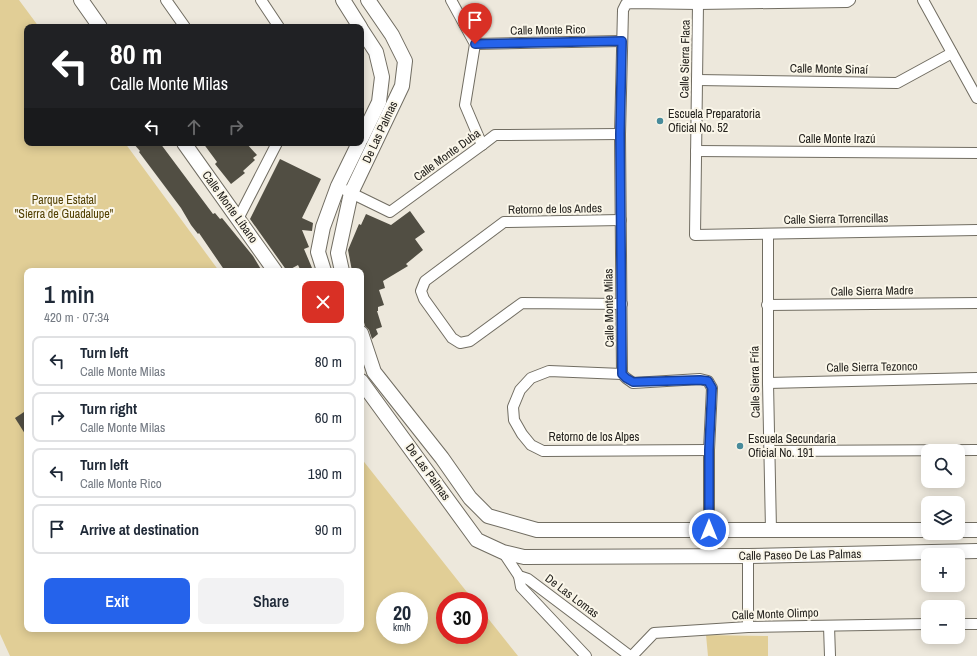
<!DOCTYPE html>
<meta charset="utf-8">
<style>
:root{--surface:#fff;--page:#f2f2f3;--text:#1f2937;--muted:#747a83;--line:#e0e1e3;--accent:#2563eb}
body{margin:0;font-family:"Archivo Narrow",sans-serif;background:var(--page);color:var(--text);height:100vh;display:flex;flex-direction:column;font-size:15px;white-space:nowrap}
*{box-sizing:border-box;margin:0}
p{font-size:13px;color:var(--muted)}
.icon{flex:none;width:22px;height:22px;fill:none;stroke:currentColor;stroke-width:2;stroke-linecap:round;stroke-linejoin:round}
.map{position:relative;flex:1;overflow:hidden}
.details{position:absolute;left:24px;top:268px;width:340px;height:364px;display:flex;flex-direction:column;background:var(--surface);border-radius:8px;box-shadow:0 2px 10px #0003}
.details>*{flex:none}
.top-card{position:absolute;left:24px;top:24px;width:340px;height:122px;border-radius:8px;box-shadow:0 2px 10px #0003;background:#202124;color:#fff;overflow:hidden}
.tools{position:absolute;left:921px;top:444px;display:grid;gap:8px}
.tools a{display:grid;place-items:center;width:44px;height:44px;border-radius:8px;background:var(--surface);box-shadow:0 2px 10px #0003;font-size:20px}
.speed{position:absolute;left:376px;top:592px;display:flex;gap:8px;font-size:20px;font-weight:700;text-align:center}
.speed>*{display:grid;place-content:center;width:52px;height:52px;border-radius:50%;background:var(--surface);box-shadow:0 2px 10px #0003;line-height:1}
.speed small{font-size:10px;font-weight:400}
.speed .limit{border:6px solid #d22;background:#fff;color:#111}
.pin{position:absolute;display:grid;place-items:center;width:34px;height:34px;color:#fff;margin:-41px -17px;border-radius:50% 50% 50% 0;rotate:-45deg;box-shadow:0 0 4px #0007}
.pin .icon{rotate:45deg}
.me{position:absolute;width:44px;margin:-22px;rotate:0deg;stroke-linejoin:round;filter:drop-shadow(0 0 3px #0008)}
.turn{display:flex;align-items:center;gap:14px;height:84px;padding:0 20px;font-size:18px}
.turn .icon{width:52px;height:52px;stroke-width:2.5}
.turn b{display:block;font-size:28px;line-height:34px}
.lanes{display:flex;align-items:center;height:38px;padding:0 20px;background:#0003;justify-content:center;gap:20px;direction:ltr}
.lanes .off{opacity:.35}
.round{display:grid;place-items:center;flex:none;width:42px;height:42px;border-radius:8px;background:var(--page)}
.overview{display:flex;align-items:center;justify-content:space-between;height:68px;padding:0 20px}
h1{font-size:24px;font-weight:600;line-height:30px}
.action{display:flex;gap:8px;margin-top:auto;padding:8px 20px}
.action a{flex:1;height:46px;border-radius:8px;background:var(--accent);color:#fff;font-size:16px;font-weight:600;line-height:46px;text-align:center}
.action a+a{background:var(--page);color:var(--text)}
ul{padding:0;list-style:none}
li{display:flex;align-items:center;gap:12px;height:50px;margin:0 8px 6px;padding:0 12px;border:2px solid var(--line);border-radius:8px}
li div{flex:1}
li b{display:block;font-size:15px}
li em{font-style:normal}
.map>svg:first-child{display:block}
.green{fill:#e1ce96;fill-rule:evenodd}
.building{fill:#514e43}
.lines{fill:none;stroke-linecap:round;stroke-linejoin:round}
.street-casing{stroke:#716d62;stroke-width:12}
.secondary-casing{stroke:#716d62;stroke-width:16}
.street{stroke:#fff;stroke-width:10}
.secondary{stroke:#fff;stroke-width:14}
.route-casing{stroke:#184099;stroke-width:10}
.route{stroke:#2563eb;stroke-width:7}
.poi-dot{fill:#488b9b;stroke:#faf6e9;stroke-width:1.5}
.labels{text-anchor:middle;stroke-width:4;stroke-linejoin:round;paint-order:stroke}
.street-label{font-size:12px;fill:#24221e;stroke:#faf6e9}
.poi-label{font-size:12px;fill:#24221e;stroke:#faf6e9;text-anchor:start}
.park-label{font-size:12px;fill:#534103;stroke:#faf6e9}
</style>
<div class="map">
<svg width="977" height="656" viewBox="0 0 977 656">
<rect width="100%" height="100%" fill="#ede8dc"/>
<g class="green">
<path d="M0,0h19l20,27h-12v116h98l94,128h-192v358h334v-171l113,143h-29v34h34v-28l39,49h-508l-10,-22zM385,601h34v34h-34z"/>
<polygon points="706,635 768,636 768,656 708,656"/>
</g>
<g class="building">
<polygon points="133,143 160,143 213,214 215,213 220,219 222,218 253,256 262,271 225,271 199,233 198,234 191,225 181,208 139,152 140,151"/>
<polygon points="203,143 246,143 257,155 253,158 255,160 243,171 245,173 231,184 215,164 217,162"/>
<polygon points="280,159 321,179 302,218 313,223 312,231 302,230 309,247 304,249 312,268 306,271 301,271 298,265 287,271 250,219"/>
<polygon points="410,211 425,232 415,239 423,250 406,264 408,266 383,281 385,288 379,290 384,305 378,307 378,311 377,311 382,327 376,329 378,334 372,339 369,330 365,326 362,315 361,316 361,271 352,271 348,250 359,224 361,225 366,214 391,225"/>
<polygon points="27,410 27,437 15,418"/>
</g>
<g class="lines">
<g class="street-casing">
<g id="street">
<polyline points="166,0 185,27"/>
<polyline points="261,0 279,27"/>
<polyline points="451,0 475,44 465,105 482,145"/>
<polyline points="923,0 977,98"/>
<polyline points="698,4 695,235 977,230"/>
<polyline points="475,44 622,41"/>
<polyline points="697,80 897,83 952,53"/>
<polyline points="696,151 977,153"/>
<polyline points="345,190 390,212 482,145 495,135 620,134"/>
<polyline points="238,219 277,143"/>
<polyline points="621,220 504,222 425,281 421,291 424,299 452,338 460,343 470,341 522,303 622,304"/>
<polyline points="768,234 768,383 771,530"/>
<polyline points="767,305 977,303"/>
<polyline points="622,374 549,371 531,378 520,390 513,407 514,420 522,434 531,445 543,451 709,450"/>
<polyline points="768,383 977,378"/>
<polyline points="770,451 977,450"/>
<polyline points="709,530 709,450 712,388 708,381 700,379 633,383 626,378 622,374 620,134 623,10 626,4 631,3 698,4 847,2 850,0"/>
<polyline points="503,552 519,576 528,579 630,656"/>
<polyline points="748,556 748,627"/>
<polyline points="519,576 521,587 586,656"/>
<polyline points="958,624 977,624"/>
<polyline points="829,626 830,656"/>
<polyline points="632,656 654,633 748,627 928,624"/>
</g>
</g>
<g class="secondary-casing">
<g id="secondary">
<polyline points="81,0 100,27"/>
<polyline points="343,0 360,27"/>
<polyline points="361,29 376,52 382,77 379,102 361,139"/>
<polyline points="184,143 275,271"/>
<polyline points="324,271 318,252 323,227 338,186 359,143"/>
<polyline points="342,271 338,253 351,193 402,86 405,61 392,35 368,0"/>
<polyline points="361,333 374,372 442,458 470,498 488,516 537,530 928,530"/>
<polyline points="361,381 477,540 503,552 524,557 748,556 977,551"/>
<polyline points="958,530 977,530"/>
</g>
</g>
<use href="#street" class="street"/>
<use href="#secondary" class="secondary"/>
</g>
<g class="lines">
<g class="route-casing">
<polyline id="route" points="475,44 622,41 620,134 622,374 626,378 633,382 700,380 708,381 712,388 709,450 709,530"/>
</g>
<use href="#route" class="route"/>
</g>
<g class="poi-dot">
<circle cx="660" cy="121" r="4"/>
<circle cx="740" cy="446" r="4"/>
</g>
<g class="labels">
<g class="street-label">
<text transform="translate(548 30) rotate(-1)" y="4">Calle Monte Rico</text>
<text transform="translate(685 59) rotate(-89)" y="4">Calle Sierra Flaca</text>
<text transform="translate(829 69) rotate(1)" y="4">Calle Monte Sinaí</text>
<text transform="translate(380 132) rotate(-65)" y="4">De Las Palmas</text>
<text x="837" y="143">Calle Monte Irazú</text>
<text transform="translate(447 155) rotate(-36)" y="4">Calle Monte Duba</text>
<text transform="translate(230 207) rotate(54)" y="4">Calle Monte Líbano</text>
<text transform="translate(555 209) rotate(-1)" y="4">Retorno de los Andes</text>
<text transform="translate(836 219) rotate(-1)" y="4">Calle Sierra Torrencillas</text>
<text transform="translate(872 291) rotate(-1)" y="4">Calle Sierra Madre</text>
<text transform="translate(609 308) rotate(-91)" y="4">Calle Monte Milas</text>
<text transform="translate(872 367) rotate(-1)" y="4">Calle Sierra Tezonco</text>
<text transform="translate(755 382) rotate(-91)" y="4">Calle Sierra Fría</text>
<text x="594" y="441">Retorno de los Alpes</text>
<text transform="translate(428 472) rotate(54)" y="4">De Las Palmas</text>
<text transform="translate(800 555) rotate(-1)" y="4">Calle Paseo De Las Palmas</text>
<text transform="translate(572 596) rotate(37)" y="4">De Las Lomas</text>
<text transform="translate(775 614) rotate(-2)" y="4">Calle Monte Olimpo</text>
</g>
<g class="poi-label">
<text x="668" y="118">Escuela Preparatoria<tspan x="668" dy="14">Oficial No. 52</tspan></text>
<text x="748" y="443">Escuela Secundaria<tspan x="748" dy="14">Oficial No. 191</tspan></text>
</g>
<g class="park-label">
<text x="64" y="204">Parque Estatal<tspan x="64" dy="14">"Sierra de Guadalupe"</tspan></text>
</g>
</g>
</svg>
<div class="tools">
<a><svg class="icon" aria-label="search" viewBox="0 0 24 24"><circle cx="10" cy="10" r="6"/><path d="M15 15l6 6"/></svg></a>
<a><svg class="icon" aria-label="layers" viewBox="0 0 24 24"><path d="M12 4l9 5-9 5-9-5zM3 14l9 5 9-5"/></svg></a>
<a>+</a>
<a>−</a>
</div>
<div class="speed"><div>20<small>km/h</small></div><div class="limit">30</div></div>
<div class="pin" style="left:475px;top:44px;background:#d93025"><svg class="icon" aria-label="arrive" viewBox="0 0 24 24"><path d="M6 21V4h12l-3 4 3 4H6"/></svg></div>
<svg class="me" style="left:709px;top:530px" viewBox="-20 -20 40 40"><circle r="17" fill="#2563eb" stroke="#fff" stroke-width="3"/><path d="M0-11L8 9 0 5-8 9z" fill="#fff"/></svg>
<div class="top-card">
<div class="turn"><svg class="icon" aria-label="left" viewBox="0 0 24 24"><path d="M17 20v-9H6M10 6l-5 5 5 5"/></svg><div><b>80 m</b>Calle Monte Milas</div></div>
<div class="lanes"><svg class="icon" aria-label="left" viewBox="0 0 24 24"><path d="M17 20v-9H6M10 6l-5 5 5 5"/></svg><svg class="icon off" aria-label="ahead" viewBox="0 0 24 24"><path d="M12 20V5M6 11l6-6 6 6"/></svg><svg class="icon off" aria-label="right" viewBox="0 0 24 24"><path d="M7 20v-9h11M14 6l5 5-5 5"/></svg></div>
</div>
<section class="details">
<div class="overview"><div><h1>1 min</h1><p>420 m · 07:34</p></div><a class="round" style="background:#d93025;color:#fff"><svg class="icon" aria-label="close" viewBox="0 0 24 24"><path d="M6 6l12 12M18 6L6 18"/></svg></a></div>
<ul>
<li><svg class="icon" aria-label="left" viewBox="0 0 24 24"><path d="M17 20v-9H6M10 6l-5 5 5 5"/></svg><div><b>Turn left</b><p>Calle Monte Milas</p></div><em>80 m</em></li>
<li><svg class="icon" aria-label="right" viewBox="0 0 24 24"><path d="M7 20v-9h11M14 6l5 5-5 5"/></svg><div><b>Turn right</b><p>Calle Monte Milas</p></div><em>60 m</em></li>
<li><svg class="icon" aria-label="left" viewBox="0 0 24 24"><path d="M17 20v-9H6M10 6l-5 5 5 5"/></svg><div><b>Turn left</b><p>Calle Monte Rico</p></div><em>190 m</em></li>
<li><svg class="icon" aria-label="arrive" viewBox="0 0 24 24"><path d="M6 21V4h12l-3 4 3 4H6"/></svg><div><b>Arrive at destination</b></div><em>90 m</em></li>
</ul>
<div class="action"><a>Exit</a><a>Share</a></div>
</section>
</div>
